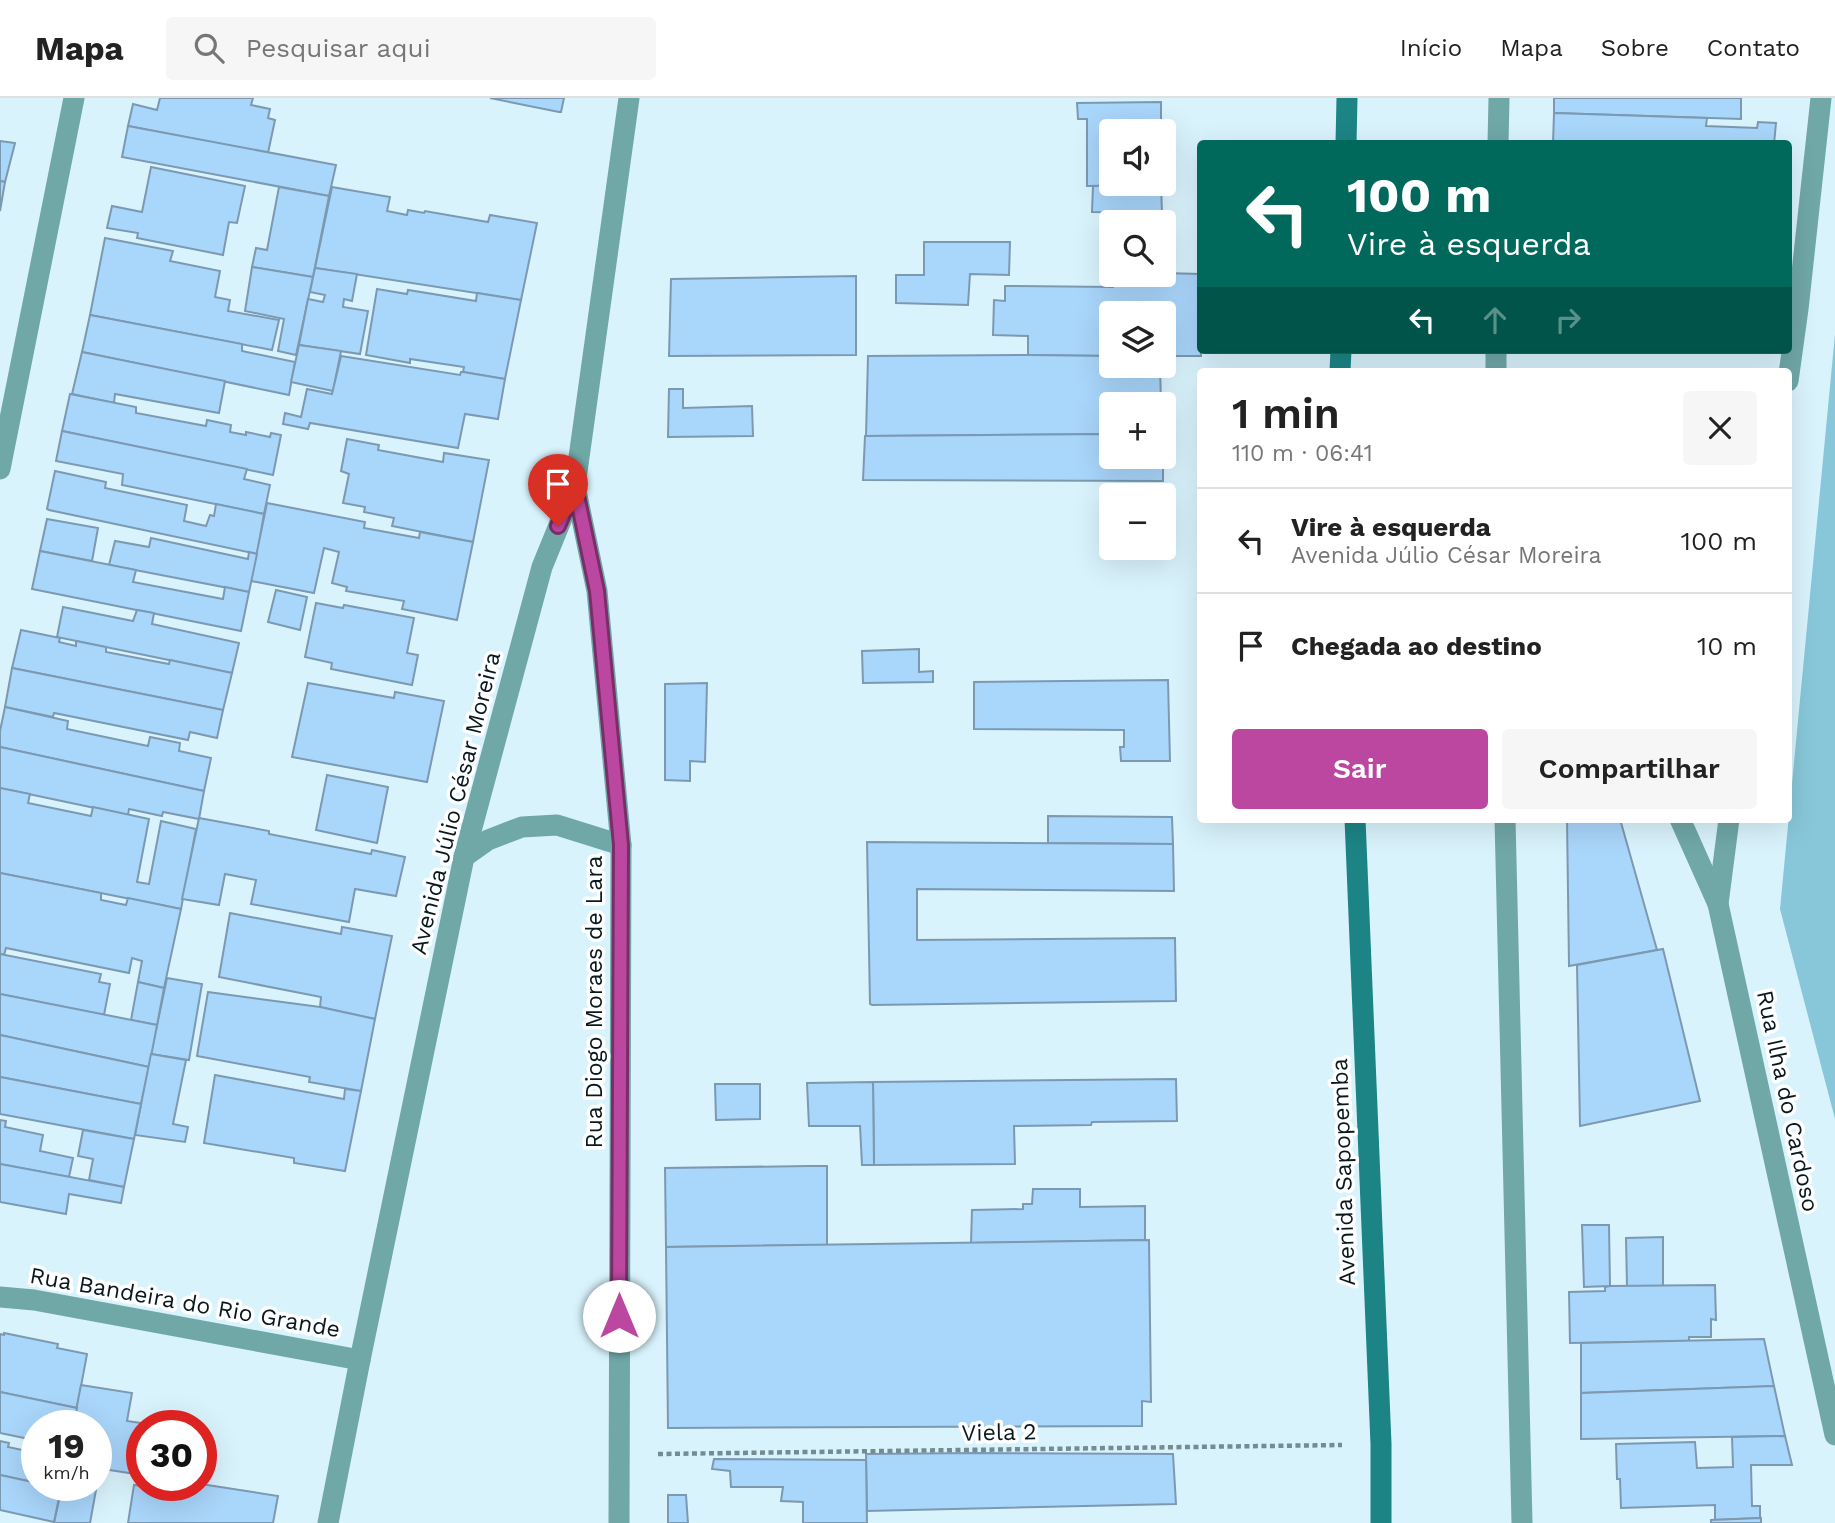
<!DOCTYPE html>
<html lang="pt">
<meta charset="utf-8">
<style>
:root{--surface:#fff;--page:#f6f6f6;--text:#222;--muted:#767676;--line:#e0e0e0;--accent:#bc47a0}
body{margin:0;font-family:"Work Sans",sans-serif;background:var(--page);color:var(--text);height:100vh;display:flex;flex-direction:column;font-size:26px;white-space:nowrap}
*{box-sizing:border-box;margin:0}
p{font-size:23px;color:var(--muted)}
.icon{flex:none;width:38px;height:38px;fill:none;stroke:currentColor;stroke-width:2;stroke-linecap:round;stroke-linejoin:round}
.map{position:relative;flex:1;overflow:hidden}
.side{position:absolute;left:1197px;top:270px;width:595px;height:455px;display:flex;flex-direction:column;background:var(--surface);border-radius:7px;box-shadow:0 7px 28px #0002}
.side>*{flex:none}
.top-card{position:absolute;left:1197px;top:42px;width:595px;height:214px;border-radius:7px;box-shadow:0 7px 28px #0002;background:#00695c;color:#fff;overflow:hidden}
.controls{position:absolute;left:1099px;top:21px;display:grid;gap:14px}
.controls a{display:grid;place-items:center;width:77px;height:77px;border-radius:7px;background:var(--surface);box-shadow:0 7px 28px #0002;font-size:35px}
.speed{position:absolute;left:21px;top:1312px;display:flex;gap:14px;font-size:35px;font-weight:700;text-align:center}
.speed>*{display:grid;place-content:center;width:91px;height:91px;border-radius:50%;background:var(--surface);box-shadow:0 7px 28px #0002;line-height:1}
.speed small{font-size:18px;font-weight:400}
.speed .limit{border:10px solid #d22;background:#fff;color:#111}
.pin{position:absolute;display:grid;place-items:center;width:60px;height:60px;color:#fff;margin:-72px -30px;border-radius:50% 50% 50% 0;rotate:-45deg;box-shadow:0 0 7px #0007}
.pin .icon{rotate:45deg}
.me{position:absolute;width:77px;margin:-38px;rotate:0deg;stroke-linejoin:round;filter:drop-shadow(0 0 5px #0008)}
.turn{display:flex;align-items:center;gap:24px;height:147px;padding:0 35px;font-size:32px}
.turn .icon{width:91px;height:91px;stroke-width:2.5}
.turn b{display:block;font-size:49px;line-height:60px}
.lanes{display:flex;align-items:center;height:66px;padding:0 35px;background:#0003;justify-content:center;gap:35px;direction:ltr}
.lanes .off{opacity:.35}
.round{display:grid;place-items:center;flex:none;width:74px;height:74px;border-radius:7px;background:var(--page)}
.summary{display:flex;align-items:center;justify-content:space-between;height:119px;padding:0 35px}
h1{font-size:42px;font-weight:600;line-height:52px}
.cta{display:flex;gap:14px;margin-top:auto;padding:14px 35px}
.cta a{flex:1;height:80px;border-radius:7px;background:var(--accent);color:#fff;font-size:28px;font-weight:600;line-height:80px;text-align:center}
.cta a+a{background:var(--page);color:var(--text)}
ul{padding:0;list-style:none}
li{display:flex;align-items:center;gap:21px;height:105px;padding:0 35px;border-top:2px solid var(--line)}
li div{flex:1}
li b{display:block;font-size:26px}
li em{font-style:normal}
header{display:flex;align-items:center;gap:42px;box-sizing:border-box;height:98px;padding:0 35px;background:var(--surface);border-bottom:2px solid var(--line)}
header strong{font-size:33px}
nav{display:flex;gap:38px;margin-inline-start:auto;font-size:24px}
.search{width:490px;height:63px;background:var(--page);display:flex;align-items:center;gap:18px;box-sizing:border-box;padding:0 24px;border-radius:7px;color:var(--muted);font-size:26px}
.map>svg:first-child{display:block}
.forest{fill:#88c7da}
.building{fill:#a9d6fb;stroke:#7c99b2;stroke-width:2}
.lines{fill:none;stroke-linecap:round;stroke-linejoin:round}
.path{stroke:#758b92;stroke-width:4.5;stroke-dasharray:5 3.5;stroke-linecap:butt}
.street{stroke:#70a7a7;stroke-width:21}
.secondary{stroke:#1d8485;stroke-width:21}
.route-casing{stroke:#7a2e68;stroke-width:18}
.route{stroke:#bc47a0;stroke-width:12}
.labels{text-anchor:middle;stroke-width:7;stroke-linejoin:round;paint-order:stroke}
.street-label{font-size:23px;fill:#08191e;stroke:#fff}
</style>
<header>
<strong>Mapa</strong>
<div class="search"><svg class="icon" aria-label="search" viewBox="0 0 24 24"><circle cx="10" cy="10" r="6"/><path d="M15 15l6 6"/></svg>Pesquisar aqui</div>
<nav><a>Início</a><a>Mapa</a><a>Sobre</a><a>Contato</a></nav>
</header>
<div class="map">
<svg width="1835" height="1425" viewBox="0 0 1835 1425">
<rect width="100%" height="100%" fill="#d9f3fc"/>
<polygon class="forest" points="1835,236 1835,1021 1780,811"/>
<g class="building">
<polygon points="160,0 253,0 251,7 270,11 268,20 275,22 268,55 128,28 133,6 157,12"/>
<polygon points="490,0 564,0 561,14 559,14"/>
<polygon points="1554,0 1741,0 1741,21 1554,15"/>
<polygon points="1161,4 1161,33 1111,33 1111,86 1161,86 1161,87 1087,88 1087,21 1078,21 1077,5"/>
<polygon points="1554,15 1707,20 1706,28 1757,30 1758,24 1776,25 1774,46 1553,46"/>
<polygon points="128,28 336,67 329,98 122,59"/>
<polygon points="0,43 15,45 5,84 0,83"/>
<polygon points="151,69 245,88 237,125 229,124 223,157 137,140 138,135 107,130 112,108 142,114"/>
<polygon points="0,83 5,84 0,113"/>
<polygon points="1161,87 1162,115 1092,114 1093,88"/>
<polygon points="279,89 329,98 313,179 252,169 256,150 267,152"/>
<polygon points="332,89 390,99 387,113 407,117 408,112 424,115 425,113 488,124 490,117 537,125 521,202 315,170"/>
<polygon points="105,140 173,153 170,163 220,173 215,199 230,202 228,213 279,222 272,252 90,217"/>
<rect x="1107" y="142" width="4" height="33"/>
<polygon points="924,144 1010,144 1009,177 970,176 968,207 896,205 896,177 924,177"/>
<polygon points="252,169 313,179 296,257 278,253 284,221 245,213"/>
<polygon points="315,170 357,176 352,203 344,201 343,209 368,213 360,256 299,247 308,201 323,204 325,197 310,194"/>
<polygon points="1164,175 1200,176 1201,258 1164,258 1164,215 1111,215 1111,258 1028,257 1028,238 993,237 994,202 1005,203 1005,188 1113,189 1114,177 1164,177"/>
<polygon points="856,178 856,257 669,258 671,181"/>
<polygon points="377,191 407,196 408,192 476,203 477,195 521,202 505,281 463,274 464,269 410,261 410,265 366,257"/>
<polygon points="90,217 242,246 242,253 295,264 289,297 82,254"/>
<polygon points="299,247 341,253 333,293 291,284"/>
<polygon points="82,254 225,283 219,315 115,296 114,305 72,296"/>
<polygon points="1028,257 1111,258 1111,268 1160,268 1161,306 1111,306 1111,336 866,338 868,258"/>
<polygon points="341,258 460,277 461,274 463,274 505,281 498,321 465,316 458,350 310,325 308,331 283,326 285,315 301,319 307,291 332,296"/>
<polygon points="669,291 683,291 683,310 752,308 753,338 668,339"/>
<polygon points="70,296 136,309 136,315 206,328 207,322 231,327 230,334 246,337 246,334 270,339 271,335 281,337 273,377 62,333"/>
<polygon points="62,333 247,371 244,381 270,387 264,416 122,387 123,376 56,363"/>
<polygon points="1111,336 1111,359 1163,359 1163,383 863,382 865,338"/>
<polygon points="347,341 379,347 378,352 443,364 444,355 489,362 473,444 392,428 394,420 364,414 365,409 343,405 349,376 341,373"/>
<polygon points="55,373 106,384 105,390 187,407 184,423 206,428 210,417 214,418 216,406 264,416 257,456 49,412 47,411"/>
<polygon points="267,405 365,424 364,430 419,440 420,434 473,444 457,522 402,511 404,503 346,493 347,489 332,485 339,454 324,450 314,495 251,483"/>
<polygon points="47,421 98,430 92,463 40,453"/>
<polygon points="151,440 248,461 249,454 257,456 249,494 109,467 115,443 149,449"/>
<polygon points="40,453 136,472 133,484 223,501 225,489 249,494 241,533 32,491"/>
<polygon points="276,492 307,499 300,532 268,524"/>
<polygon points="316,505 343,510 344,507 414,520 407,555 418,557 412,587 331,571 332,565 305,559"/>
<polygon points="63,509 133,523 137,512 154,515 152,526 239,545 232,575 57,539"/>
<polygon points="21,532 60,540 59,544 76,548 76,543 106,549 106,554 169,566 170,562 232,575 223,612 12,570"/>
<polygon points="919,551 919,574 933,573 933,584 863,585 862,553"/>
<polygon points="12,570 223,612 217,640 190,634 188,642 54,615 53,619 5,609"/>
<polygon points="1168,582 1170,663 1121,663 1120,649 1124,649 1124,632 974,631 974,584"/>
<polygon points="308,585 394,600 395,594 444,603 427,684 292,659"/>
<polygon points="707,585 705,664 690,663 690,683 665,682 665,586"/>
<polygon points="5,609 68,623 67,631 148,648 150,639 180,645 179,653 211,660 204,693 0,649 0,633"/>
<polygon points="0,649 204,693 199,721 163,714 162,718 129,711 128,717 0,690"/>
<polygon points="327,677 388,689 377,745 316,732"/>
<polygon points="0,690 30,696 28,705 91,718 93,709 149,721 137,784 149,786 161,723 196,731 181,811 0,775"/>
<polygon points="1048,718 1172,719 1173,746 1048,745"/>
<polygon points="199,720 269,733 269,736 371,756 372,752 405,759 396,798 355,791 349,824 251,806 256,782 225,776 219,807 182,801"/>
<polygon points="1567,721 1620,721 1657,852 1569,868"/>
<polygon points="867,744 1173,746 1174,793 917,791 917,842 1175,840 1176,903 872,907 870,906"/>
<polygon points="0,775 101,795 101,802 126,807 128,800 181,811 164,890 138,884 142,863 132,860 129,875 6,850 4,857 0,856"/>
<polygon points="230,815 341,836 342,829 392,838 375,921 320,909 321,899 219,879"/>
<polygon points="1663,851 1700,1003 1580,1028 1577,867"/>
<polygon points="0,856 101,876 99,884 110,886 104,917 0,896"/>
<polygon points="167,880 202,886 189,962 151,956"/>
<polygon points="138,884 164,890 157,927 131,922"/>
<polygon points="208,894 320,909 375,921 361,993 309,984 310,979 197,958"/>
<polygon points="0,896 157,927 149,969 0,937"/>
<polygon points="0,937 149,969 141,1006 0,979"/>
<polygon points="151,956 186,962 173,1026 188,1029 185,1044 135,1037"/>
<polygon points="215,977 344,1001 345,991 361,993 345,1073 294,1065 294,1060 204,1045"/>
<polygon points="0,979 141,1006 134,1041 0,1016"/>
<polygon points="1176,981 1177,1023 1092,1024 1091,1027 1014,1028 1015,1066 874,1067 873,984"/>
<polygon points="873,984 874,1067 862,1067 860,1028 809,1028 807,985"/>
<polygon points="715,986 760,986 760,1021 716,1022"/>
<polygon points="0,1022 6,1023 5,1029 43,1037 40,1053 73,1060 69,1079 0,1066"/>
<polygon points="83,1032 134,1041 124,1089 89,1082 93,1061 78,1058"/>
<polygon points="0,1066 124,1089 121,1105 69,1096 66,1116 0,1104"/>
<polygon points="809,1068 827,1068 827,1147 666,1149 665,1070"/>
<polygon points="1033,1091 1080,1091 1080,1109 1145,1108 1145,1142 971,1145 972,1112 1023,1111 1023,1106 1032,1106"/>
<polygon points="1582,1127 1609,1127 1610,1188 1584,1189"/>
<polygon points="1663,1139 1663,1188 1627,1189 1626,1140"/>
<polygon points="1149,1142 1151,1304 1142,1303 1142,1328 668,1330 666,1149"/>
<polygon points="1715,1187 1716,1222 1711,1221 1711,1239 1689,1239 1689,1243 1570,1245 1569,1194 1605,1193 1605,1189 1610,1188"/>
<polygon points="4,1235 58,1246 57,1250 87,1256 77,1310 0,1294 0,1236 4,1237"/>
<polygon points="1764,1241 1774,1288 1581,1295 1581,1245"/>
<polygon points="81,1287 132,1295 127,1323 161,1328 142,1328 142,1377 96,1370 96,1328 73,1328"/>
<polygon points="1774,1288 1785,1338 1581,1341 1581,1295"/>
<polygon points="0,1294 77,1310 73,1328 37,1328 37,1355 31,1354 34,1342 0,1335"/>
<polygon points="201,1334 210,1336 203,1387 201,1386"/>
<polygon points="1785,1338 1792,1367 1751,1367 1752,1408 1760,1408 1760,1420 1715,1422 1715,1407 1621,1410 1620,1381 1617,1381 1616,1346 1695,1344 1697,1370 1733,1369 1732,1339"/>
<polygon points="0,1343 9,1345 8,1349 37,1355 37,1385 0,1377"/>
<polygon points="977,1355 1173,1356 1176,1406 867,1413 866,1356"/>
<polygon points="714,1361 866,1362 867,1425 803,1425 803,1404 781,1403 783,1389 731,1389 730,1373 712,1371"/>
<polygon points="96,1370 100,1370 90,1425 54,1425 62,1388 96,1388"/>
<polygon points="0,1377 37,1385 37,1388 61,1390 54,1424 0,1412"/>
<polygon points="201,1386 278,1398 273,1425 128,1425 134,1387 176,1393 177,1388 201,1388"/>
<polygon points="668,1397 686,1397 688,1425 668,1425"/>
<polygon points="1761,1420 1761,1425 1711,1425 1711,1422"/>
</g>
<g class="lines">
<polyline class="path" points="658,1356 1342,1347"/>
<g class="street">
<polyline points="1498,46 1499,0"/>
<polyline points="1496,273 1496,252"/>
<polyline points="1788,283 1798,211 1821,0"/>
<polyline points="0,371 74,0"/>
<polyline points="575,388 597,493 621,747 619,1425"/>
<polyline points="1505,721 1522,1425"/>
<polyline points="1680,721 1718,806"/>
<polyline points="1729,721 1718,806 1835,1337"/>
<polyline points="464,759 488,742 522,729 557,727 621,747"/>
<polyline points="0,1199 34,1202 360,1262"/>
<polyline points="328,1425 360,1262 464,759 542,469 575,388 629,0"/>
</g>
<g class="secondary">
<polyline points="1346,46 1347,0"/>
<polyline points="1340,273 1341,252"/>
<polyline points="1355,721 1381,1346 1381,1425"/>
</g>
</g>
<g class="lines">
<g class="route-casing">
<polyline id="route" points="558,428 575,388 597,493 621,747 619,1218"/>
</g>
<use href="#route" class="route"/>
</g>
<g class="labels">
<g class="street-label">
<text transform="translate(455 705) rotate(-76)" y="8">Avenida Júlio César Moreira</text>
<text transform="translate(594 904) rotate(-90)" y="8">Rua Diogo Moraes de Lara</text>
<text transform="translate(1788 1003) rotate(78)" y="8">Rua Ilha do Cardoso</text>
<text transform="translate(1343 1074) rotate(-92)" y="8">Avenida Sapopemba</text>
<text transform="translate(185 1204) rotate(10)" y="8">Rua Bandeira do Rio Grande</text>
<text transform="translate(999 1334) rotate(-1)" y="8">Viela 2</text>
</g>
</g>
</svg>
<div class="controls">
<a><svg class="icon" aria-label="sound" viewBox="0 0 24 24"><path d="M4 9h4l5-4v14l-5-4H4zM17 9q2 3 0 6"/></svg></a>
<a><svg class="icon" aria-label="search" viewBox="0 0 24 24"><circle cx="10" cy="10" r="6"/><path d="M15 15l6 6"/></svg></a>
<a><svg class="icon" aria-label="layers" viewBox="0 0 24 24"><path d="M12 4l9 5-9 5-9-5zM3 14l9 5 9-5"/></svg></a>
<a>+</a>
<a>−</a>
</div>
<div class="speed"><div>19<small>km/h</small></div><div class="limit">30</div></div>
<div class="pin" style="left:558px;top:428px;background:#d93025"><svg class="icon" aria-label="arrive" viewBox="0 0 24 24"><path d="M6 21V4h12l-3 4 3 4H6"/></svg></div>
<svg class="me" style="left:619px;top:1218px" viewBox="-20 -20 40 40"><circle r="19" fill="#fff"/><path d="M0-13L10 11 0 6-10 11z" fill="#bc47a0"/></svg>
<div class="top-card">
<div class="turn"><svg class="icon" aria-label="left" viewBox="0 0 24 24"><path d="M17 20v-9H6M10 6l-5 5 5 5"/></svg><div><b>100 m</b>Vire à esquerda</div></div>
<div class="lanes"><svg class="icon" aria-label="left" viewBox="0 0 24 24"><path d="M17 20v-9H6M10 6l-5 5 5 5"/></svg><svg class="icon off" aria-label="ahead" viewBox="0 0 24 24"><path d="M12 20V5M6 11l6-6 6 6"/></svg><svg class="icon off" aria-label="right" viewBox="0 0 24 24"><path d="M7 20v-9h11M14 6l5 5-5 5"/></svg></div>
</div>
<section class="side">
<div class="summary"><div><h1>1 min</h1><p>110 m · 06:41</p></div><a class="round"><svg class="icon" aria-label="close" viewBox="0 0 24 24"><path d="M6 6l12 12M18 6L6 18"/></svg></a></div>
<ul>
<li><svg class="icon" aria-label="left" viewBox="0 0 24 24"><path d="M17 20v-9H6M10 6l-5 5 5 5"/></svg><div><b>Vire à esquerda</b><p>Avenida Júlio César Moreira</p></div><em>100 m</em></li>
<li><svg class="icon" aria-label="arrive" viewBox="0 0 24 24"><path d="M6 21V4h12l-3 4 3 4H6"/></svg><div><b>Chegada ao destino</b></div><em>10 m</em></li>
</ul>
<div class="cta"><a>Sair</a><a>Compartilhar</a></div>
</section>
</div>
